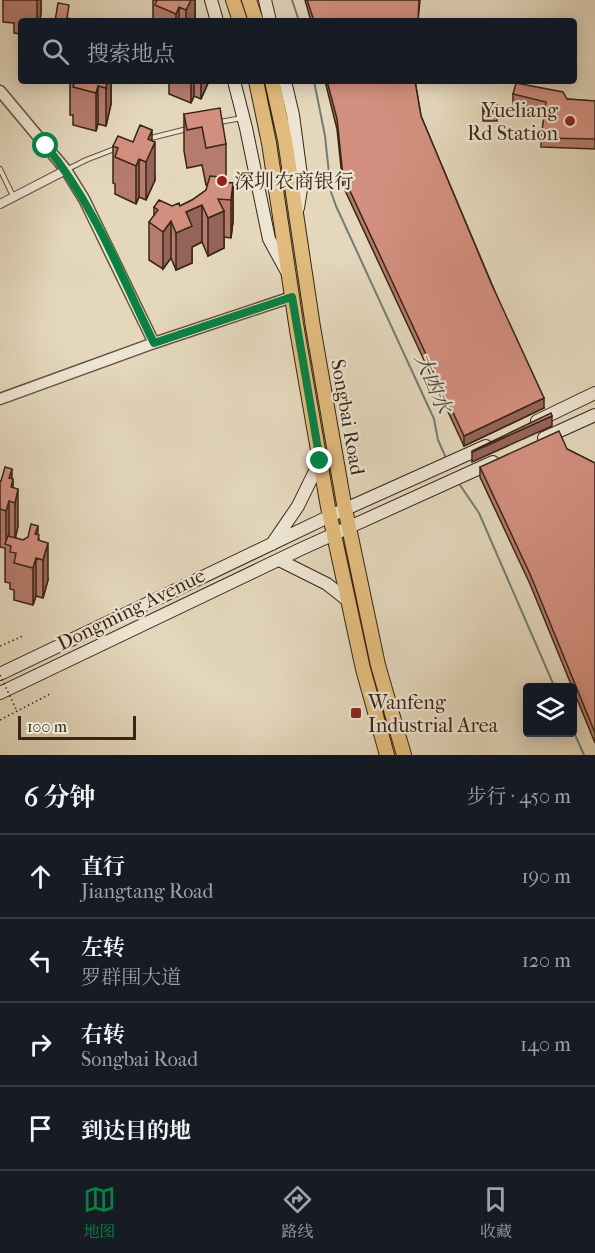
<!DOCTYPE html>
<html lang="zh">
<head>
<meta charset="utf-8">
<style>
  :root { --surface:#171b24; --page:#242831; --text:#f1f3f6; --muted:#9ea1a6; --line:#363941; --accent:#0b8043 }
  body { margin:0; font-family:"IM FELL French Canon","Noto Serif SC",serif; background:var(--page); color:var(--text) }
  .controls { position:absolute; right:18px; bottom:18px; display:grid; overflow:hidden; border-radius:6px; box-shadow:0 3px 15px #0003 }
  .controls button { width:54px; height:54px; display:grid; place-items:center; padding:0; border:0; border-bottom:2px solid var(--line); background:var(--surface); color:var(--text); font:30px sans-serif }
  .scale { position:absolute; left:18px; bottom:15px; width:118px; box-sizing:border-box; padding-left:6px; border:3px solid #382516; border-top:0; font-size:16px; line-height:21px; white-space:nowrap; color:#382516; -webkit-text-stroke:4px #ede5d3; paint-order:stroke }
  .stop { position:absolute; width:18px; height:18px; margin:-14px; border:4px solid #0b8043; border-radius:50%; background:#fff }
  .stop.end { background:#0b8043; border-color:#fff; box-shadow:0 2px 6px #0008 }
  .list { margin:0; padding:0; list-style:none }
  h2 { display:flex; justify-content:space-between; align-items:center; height:78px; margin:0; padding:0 24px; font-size:26px }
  h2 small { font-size:20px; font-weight:400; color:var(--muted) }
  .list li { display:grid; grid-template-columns:39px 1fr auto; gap:18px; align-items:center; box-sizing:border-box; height:84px; padding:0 24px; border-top:2px solid var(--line) }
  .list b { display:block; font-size:22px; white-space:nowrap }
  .list p { margin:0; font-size:20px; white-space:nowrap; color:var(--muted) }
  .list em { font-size:20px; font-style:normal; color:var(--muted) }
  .icon { flex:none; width:33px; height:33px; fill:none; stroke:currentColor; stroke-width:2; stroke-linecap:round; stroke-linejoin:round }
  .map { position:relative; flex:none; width:595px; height:755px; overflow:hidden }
  .search { position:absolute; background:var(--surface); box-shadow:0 3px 15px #0003; left:18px; right:18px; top:18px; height:66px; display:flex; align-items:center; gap:15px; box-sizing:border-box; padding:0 21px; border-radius:6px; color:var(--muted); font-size:22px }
  .sheet { height:414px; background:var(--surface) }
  nav { display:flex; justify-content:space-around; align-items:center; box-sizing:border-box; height:84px; border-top:2px solid var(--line); background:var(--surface); font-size:16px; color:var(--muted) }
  nav a { display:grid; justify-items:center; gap:3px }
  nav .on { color:var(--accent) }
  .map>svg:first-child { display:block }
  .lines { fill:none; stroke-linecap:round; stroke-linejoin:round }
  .stream { stroke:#707e74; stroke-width:2 }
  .service-casing { stroke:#635240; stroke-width:6 }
  .minor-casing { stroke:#635240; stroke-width:10 }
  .tertiary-casing { stroke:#635240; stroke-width:13 }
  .secondary-casing { stroke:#382516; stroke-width:14 }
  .primary-casing { stroke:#382516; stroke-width:16 }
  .path { stroke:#382516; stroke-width:1.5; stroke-dasharray:1.5 3; stroke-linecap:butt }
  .service { stroke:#ede5d3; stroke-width:4 }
  .minor { stroke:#ede5d3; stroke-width:8 }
  .tertiary { stroke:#ede5d3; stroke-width:10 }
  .secondary { stroke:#ede5d3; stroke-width:12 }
  .primary { stroke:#e2bc7e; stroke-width:14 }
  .path-bridge { stroke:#382516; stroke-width:1.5; stroke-dasharray:1.5 3; stroke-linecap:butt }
  .wall { fill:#b57b6d; stroke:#382516; stroke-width:1.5 }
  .shaded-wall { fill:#946459; stroke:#382516; stroke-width:1.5 }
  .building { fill:#d38f7f; stroke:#382516; stroke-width:1.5 }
  .route { stroke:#0b8043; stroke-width:8 }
  .poi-dot { fill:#8f2418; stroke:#ede5d3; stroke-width:2 }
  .labels { text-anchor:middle; stroke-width:4.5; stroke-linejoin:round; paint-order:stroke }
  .poi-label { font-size:20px; fill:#382516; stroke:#ede5d3; text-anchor:start }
  .street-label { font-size:20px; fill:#382516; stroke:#ede5d3 }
  .water-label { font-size:21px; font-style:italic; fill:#4f4a3d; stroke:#ede5d3 }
</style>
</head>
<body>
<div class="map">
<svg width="595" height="755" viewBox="0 0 595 755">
  <rect width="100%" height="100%" fill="#e4d7bc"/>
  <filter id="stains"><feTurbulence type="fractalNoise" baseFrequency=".00333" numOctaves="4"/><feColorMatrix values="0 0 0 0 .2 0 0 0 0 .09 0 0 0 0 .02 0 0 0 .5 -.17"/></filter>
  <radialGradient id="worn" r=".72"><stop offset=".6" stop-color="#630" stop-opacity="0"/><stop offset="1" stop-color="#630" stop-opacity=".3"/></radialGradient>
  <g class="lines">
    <!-- stream -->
    <path class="stream" d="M292 0 299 21
      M314 81 325 136 331 192 336 206 434 419 438 440 446 458
      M458 482 479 513 555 688
      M572 728 584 755"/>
    <!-- service casing -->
    <g class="service-casing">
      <path id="service" d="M220 122 242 118
        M147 139 187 129
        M0 169 13 196
        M66 170 86 160 117 148"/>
    </g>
    <!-- minor casing -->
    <g class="minor-casing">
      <path id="minor" d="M0 204 66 170"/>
    </g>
    <!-- tertiary casing -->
    <g class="tertiary-casing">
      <path id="tertiary" d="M0 91 66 170 84 199 154 343
        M0 399 154 343 292 297"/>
    </g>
    <!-- secondary casing -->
    <g class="secondary-casing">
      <path id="secondary" d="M211 0 217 21
        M265 0 270 21
        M234 81 246 128 269 239 287 272
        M285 81 293 115 302 183 298 208
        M537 421 595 393
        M544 438 595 415
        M272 544 298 506 320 461
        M279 560 327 584 346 599
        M0 674 330 516 486 446
        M0 693 301 549 493 462"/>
    </g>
    <!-- primary casing -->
    <g class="primary-casing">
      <path id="primary" d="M233 0 240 21
        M249 0 256 21
        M256 81 269 143 297 330 328 507 363 669 387 755
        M272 81 285 140 313 327 344 504 378 665 404 755"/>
    </g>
    <!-- path -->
    <path class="path" d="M0 646 23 636
      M0 720 50 694"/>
    <!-- service -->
    <use href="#service" class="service"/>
    <!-- minor -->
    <use href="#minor" class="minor"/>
    <!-- tertiary -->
    <use href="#tertiary" class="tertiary"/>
    <!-- secondary -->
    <use href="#secondary" class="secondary"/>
    <!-- primary -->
    <use href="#primary" class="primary"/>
    <!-- path-bridge -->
    <path class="path-bridge" d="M0 675 17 711"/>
  </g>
  <!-- wall -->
  <path class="wall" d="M3 0H41V12L40 21H21V34L14 33V23L3 22Z
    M153 0H195V21H153Z
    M305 0H420L418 21H311Z
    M65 81H111V104L106 126 98 124 96 131 73 125V115H70V82Z
    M168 81H209L201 99 194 96 191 103 169 94V84L168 83Z
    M325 81H415L421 116 544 408 464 446 343 186 337 129Z
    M513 94 567 99 595 101V149L541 147V138L545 112 513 104Z
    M483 101 497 102V121H483Z
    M184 114 226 144V182H224L233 183V221L231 238 224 237V248L208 256 202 242 192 247V263L176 270 171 258 163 269 149 260V222L154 216V207L180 206 192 200 206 190 208 185H206L202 165 187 168 184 151Z
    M152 141 155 180 146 200 139 197 136 204 115 194V184L113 183V146L133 142Z
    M567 449 595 463V743L530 584 480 477V467Z
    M12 478 18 526 15 538 23 540 38 535 48 580 43 598 36 596 33 605 14 600V590L10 589V583L5 582V548L0 547V481Z"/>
  <!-- shaded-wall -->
  <path class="shaded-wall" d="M37 0H41V12L40 21H37Z
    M188 0H195V21H186V10Z
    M179 7V21H176V14Z
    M107 81H111V104L106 126V88Z
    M191 81H194V96L191 103Z
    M201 81H209L201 99Z
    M98 86V124L96 131V93Z
    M152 130V149L155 142V180L146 200V162L148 139Z
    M139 159V197L136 204V166Z
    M233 183V221L231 238V200Z
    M202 205V242L192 247V263L176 270V233L186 212Z
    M224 211V248L208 256V218Z
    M171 221V258L163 269V232Z
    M544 398V408L464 446V436Z
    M552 416V426L472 462V452Z
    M12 469V484L13 479V502L9 478Z
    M18 489V526L15 540V503Z
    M9 501V539L6 545V511Z
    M38 526V559L36 558V596L33 605V568L35 534Z
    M48 543V580L43 598V560Z"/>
  <!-- building -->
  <path class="building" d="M157 0H191L186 10 179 7 176 14 155 5Z
    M307 0H419L418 21H314Z
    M58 3 69 5 67 18 77 20V21H55Z
    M75 81H107L106 88 98 86 96 93 73 87Z
    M327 81H415L421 116 491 283 544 398 464 436 343 176 337 119Z
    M516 83 563 92 567 99 595 101V139L541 138 546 102 513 94Z
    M483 101 497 102V111H483Z
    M220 108 226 144 206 148 202 127 187 130 184 114Z
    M140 125 152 130 148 139 155 142 146 162 139 159 136 166 115 157 118 148 113 146 118 136 133 142Z
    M210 176 219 177 218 182 233 183 231 200 218 199 224 211 208 218 202 205 186 212 192 226 176 233 171 221 163 232 149 222 158 210 154 207 159 200 172 206 179 203 180 206 192 200 206 190Z
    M551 413 552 416 472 452V451Z
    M559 431 567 449 595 463V733L530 574 480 467Z
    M5 467 12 469 9 478 13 479 11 487 18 489 15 503 9 501 6 511 0 509V481H1Z
    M31 524 38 526 35 534 39 535 38 540 48 543 43 560 36 558 33 568 14 563 16 553 10 552 11 546 5 544 8 536 23 540 28 537Z"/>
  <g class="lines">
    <!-- route -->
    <path class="route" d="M46 146C94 204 121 276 154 343L292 297 320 461"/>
  </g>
  <!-- markers -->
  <g class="poi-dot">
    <circle cx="570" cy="121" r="6"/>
    <circle cx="222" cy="181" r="6"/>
    <rect x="350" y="707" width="12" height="12" rx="3"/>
  </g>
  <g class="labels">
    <!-- poi labels -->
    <g class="poi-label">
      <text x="558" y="117" text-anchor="end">Yueliang<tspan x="558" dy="23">Rd Station</tspan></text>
      <text x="234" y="188">深圳农商银行</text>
      <text x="368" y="709">Wanfeng<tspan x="368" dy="23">Industrial Area</tspan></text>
    </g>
    <!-- street labels -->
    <g class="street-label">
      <text transform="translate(348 417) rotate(80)" y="7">Songbai Road</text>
      <text transform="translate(131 609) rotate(-26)" y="7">Dongming Avenue</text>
    </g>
    <!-- water labels -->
    <g class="water-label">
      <text transform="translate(433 383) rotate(67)" y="7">大凼水</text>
    </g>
  </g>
  <rect width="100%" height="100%" filter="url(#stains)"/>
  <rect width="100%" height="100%" fill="url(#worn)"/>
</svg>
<div class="controls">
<button><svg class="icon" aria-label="layers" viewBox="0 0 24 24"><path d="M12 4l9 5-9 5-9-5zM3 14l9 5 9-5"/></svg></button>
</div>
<div class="scale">100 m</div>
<div class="stop" style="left:46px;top:146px"></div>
<div class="stop end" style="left:320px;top:461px"></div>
<div class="search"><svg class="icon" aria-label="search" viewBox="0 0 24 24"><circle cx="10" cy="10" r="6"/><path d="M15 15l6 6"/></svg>搜索地点</div>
</div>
<section class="sheet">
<h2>6 分钟<small>步行 · 450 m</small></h2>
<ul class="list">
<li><svg class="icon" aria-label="ahead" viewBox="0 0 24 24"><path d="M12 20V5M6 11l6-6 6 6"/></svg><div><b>直行</b><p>Jiangtang Road</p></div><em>190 m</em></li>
<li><svg class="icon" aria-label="left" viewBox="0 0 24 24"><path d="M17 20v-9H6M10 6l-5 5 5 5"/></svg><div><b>左转</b><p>罗群围大道</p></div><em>120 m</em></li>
<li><svg class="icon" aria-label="right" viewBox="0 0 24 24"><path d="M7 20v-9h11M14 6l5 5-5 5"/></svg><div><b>右转</b><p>Songbai Road</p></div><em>140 m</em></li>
<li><svg class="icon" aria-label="arrive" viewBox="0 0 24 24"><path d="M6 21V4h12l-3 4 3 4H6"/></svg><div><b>到达目的地</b></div></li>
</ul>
</section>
<nav>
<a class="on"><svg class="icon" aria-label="map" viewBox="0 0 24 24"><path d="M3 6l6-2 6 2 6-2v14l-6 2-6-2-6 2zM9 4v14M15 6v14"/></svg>地图</a>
<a><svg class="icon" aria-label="directions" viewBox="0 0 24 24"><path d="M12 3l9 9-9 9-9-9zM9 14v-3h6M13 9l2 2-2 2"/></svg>路线</a>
<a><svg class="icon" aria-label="saved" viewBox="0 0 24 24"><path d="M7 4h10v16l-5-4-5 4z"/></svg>收藏</a>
</nav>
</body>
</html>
